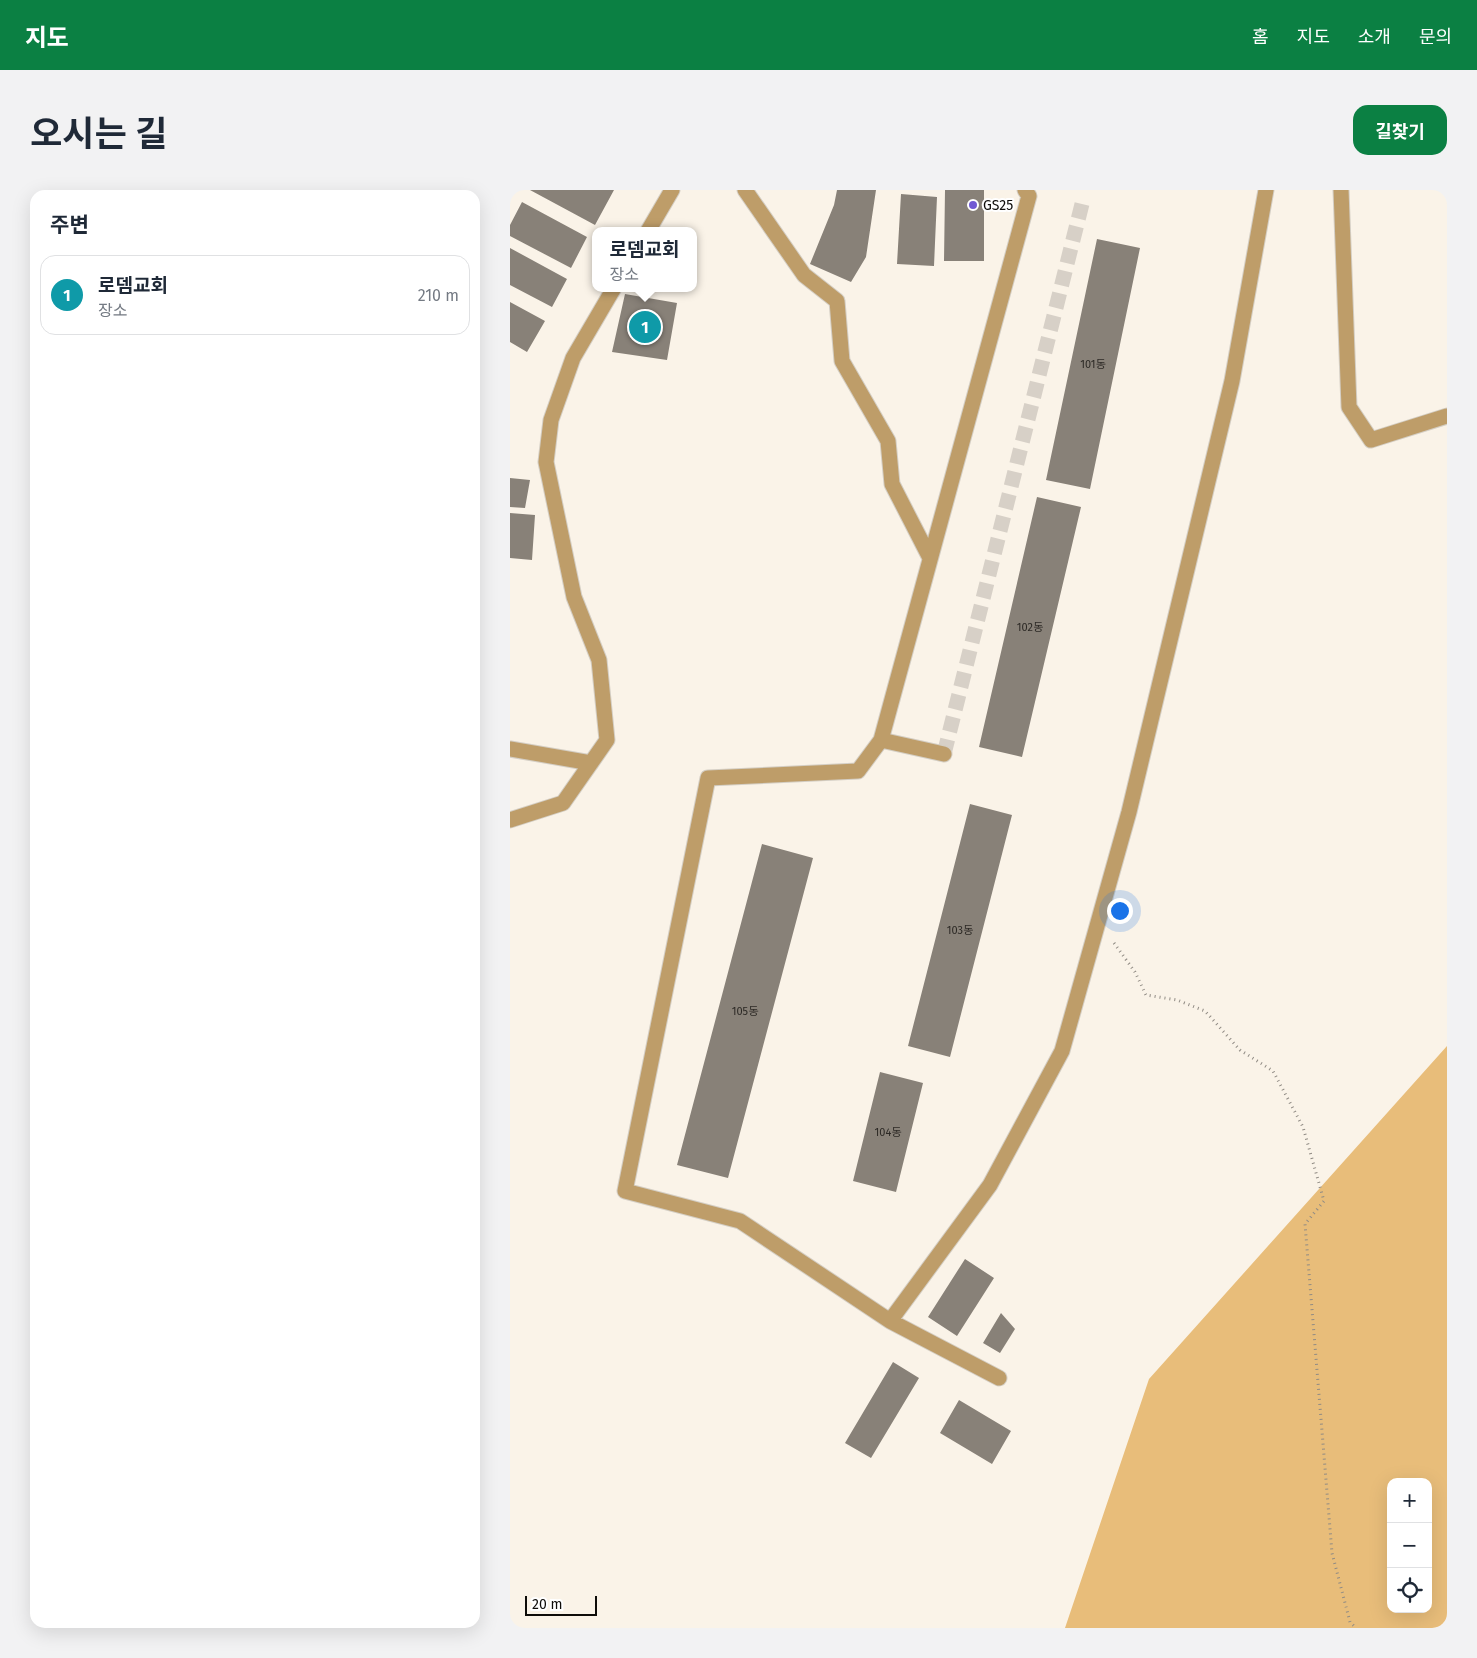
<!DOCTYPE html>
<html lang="ko">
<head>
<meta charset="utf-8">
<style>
  :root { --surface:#fff; --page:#f2f2f3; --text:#1f2937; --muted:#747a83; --line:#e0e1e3; --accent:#0b8043 }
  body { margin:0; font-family:"Fira Sans","Noto Sans KR",sans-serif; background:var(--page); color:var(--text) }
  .controls { position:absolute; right:15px; bottom:15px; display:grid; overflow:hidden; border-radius:10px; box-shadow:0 5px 20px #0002 }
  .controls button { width:45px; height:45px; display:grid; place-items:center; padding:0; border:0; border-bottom:1px solid var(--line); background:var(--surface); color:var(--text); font:25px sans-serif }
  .scale { position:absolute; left:15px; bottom:12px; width:72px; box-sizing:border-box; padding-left:5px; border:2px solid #0e0c09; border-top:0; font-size:14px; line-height:18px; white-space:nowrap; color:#0e0c09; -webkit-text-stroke:4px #fff; paint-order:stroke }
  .you { position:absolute; left:609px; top:720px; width:18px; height:18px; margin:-12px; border:4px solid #fff; border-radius:50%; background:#1a73e8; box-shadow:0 0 0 8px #1a73e833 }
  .badge { display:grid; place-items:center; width:32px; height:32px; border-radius:50%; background:var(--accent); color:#fff; font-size:16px; font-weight:700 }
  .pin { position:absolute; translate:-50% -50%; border:2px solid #fff; box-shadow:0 1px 5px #0006 }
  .popup { position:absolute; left:82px; top:37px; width:105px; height:65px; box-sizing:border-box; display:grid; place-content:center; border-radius:10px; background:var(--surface); filter:drop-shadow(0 1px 4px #0005); font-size:16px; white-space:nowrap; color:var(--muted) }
  .popup b { font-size:19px; color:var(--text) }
  .popup::after { content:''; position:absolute; left:50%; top:100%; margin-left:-10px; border:10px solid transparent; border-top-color:var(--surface) }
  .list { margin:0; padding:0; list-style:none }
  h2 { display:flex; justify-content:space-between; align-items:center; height:65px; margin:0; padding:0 20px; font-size:21px }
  h2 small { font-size:16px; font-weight:400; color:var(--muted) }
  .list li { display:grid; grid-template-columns:32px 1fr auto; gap:15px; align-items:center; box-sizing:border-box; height:80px; margin:0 10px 10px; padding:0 10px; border:1px solid var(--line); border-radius:15px }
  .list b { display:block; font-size:19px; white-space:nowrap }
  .list p { margin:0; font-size:16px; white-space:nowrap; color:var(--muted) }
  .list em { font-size:16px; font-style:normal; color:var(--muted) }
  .icon { flex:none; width:28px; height:28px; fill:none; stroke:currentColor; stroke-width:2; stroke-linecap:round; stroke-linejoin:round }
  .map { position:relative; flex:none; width:937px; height:1438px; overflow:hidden; border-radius:15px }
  header { display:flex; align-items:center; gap:30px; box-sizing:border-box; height:70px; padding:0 25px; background:var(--accent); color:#fff }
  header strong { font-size:24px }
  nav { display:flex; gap:28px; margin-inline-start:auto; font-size:18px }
  .intro { display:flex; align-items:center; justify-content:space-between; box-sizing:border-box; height:120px; padding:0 30px }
  h1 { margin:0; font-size:35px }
  .button { padding:12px 22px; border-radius:15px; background:var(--accent); color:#fff; font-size:18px; font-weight:700 }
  main { display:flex; gap:30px; padding:0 30px }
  aside { flex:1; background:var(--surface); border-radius:15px; box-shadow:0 5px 20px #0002 }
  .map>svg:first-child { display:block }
  .green { fill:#e8bd7a; fill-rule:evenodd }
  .building { fill:#888178 }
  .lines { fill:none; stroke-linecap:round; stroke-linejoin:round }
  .street-tunnel { stroke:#d7d0c7; stroke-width:15; stroke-dasharray:15 8; stroke-linecap:butt }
  .street-casing { stroke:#d4cec4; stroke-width:17 }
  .path { stroke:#908b84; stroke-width:3; stroke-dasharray:1 4; stroke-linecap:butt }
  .street { stroke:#be9d69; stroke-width:15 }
  .poi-dot { fill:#7159d3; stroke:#fff; stroke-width:2 }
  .labels { text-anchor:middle; stroke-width:4; stroke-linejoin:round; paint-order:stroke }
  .number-label { font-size:11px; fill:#2c2925 }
  .poi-label { font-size:14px; fill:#0e0c09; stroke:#fff; text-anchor:start }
</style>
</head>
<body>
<header>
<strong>지도</strong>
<nav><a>홈</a><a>지도</a><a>소개</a><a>문의</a></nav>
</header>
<div class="intro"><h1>오시는 길</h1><a class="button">길찾기</a></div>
<main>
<aside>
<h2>주변<small></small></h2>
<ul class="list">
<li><span class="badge" style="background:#0f9aa8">1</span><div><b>로뎀교회</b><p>장소</p></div><em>210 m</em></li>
</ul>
</aside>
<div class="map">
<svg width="937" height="1438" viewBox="0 0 937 1438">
  <rect width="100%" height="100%" fill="#faf3e8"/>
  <!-- green -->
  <path class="green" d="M937 856V1438H555L639 1189ZM881 1292H918V1419H881Z"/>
  <!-- building -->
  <path class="building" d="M20 0H104L85 35Z
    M327 0H366L356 67 341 92 300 74 324 15Z
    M435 0H474V71H434Z
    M391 4 427 7 424 76 387 74Z
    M12 12 77 47 61 78 0 46V35Z
    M587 49 630 58 580 299 536 290Z
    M0 58 57 89 42 117 0 95Z
    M115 104 167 113 157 170 102 162Z
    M0 112 35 131 17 162 0 152Z
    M0 288 20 290 15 318 0 317Z
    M527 307 571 317 512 567 469 557Z
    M0 323 25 325 22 370 0 368Z
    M460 614 502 625 440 867 398 856Z
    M252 654 303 668 218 988 167 975Z
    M370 882 413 893 386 1002 343 991Z
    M455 1069 484 1088 447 1146 418 1127Z
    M491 1123 505 1139 490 1163 473 1153Z
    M383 1172 409 1188 361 1268 335 1253Z
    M449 1210 501 1241 482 1274 430 1243Z"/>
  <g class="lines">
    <!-- street-tunnel -->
    <path class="street-tunnel" d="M434 564 572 14"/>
    <!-- street casing -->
    <g class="street-casing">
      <path id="street" d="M235 0 294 85 327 111 332 171 378 251 382 294 420 368
        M831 0 839 217 861 250 937 226
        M138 41 162 0
        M371 550 348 581 198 588 115 1001 230 1031 380 1131 480 995 552 861 619 622 722 191 756 0
        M0 559 81 573
        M434 564 371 550 519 6 515 0
        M0 630 53 613 97 550 89 470 64 407 36 272 41 230 63 168 104 98
        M380 1131 489 1188"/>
    </g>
    <!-- path -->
    <path class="path" d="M604 753 625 782 636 805 667 810 695 821 730 860 763 881 793 937 814 1011 795 1034 822 1363 840 1432 846 1438"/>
    <!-- street -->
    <use href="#street" class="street"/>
  </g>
  <!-- markers -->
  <circle class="poi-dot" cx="463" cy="15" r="5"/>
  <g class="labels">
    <!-- number labels -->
    <g class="number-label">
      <text x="583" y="178">101동</text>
      <text x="520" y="441">102동</text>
      <text x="450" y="744">103동</text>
      <text x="235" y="825">105동</text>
      <text x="378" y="946">104동</text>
    </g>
    <!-- poi labels -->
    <g class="poi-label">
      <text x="473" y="20">GS25</text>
    </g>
  </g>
</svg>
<div class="controls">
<button>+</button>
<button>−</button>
<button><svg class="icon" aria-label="locate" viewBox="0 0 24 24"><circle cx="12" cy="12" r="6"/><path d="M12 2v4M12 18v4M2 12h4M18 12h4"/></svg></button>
</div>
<div class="scale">20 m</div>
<div class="you"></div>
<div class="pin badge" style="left:135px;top:137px;background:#0f9aa8">1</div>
<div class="popup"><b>로뎀교회</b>장소</div>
</div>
</main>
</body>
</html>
